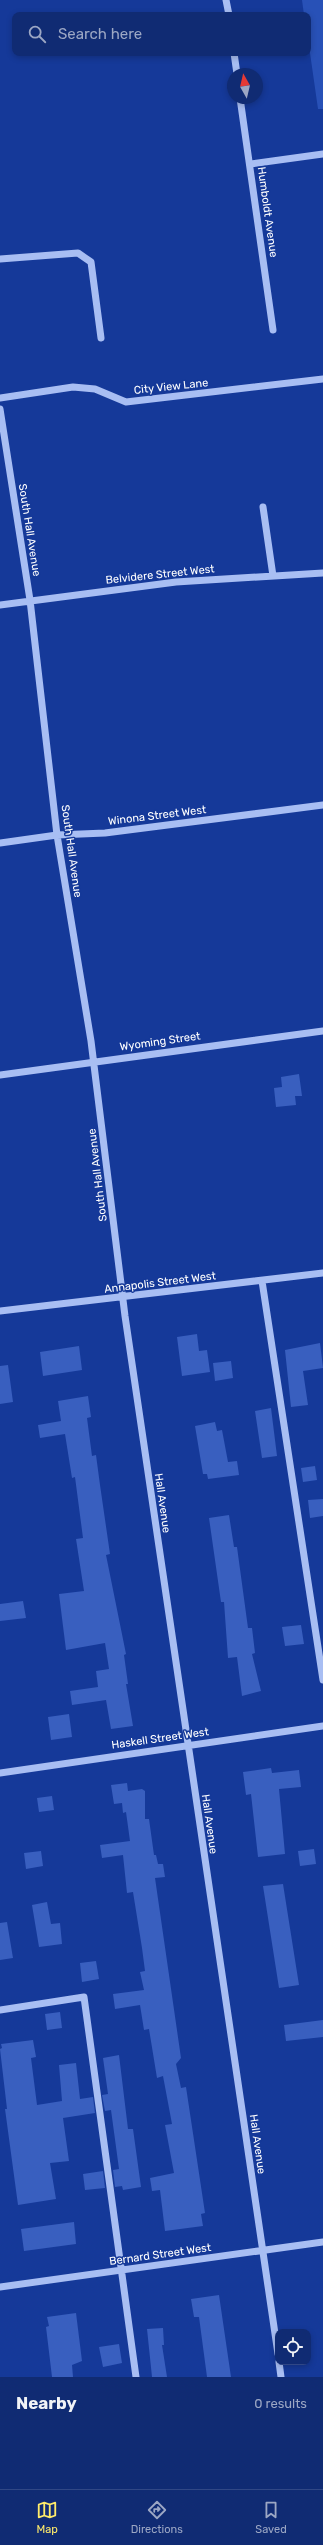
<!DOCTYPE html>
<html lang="en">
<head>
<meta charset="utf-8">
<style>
  :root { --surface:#102b73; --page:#193378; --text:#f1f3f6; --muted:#9ca7c4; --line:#304785; --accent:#ffec6a }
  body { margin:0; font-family:Rubik,sans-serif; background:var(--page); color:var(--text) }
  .controls { position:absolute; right:12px; bottom:12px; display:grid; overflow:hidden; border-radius:8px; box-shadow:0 2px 6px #0003 }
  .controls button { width:36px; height:36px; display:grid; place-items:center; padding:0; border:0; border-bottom:1px solid var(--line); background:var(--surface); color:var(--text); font:20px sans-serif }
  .compass { position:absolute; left:227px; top:68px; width:36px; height:36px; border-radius:50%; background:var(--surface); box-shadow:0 2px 6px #0003; rotate:352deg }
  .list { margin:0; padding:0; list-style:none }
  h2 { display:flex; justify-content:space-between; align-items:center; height:52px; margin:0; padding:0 16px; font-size:17px }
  h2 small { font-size:13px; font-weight:400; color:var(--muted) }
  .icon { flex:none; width:22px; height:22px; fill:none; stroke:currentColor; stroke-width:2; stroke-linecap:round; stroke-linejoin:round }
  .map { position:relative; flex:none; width:323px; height:2377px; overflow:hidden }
  .search { position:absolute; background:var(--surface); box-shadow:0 2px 6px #0003; left:12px; right:12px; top:12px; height:44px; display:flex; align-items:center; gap:10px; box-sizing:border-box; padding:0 14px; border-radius:8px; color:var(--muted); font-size:15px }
  .sheet { height:112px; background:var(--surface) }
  nav { display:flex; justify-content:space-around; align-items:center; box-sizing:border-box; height:56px; border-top:1px solid var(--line); background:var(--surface); font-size:11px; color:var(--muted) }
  nav a { display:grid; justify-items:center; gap:2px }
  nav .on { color:var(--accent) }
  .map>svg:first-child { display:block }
  .green { fill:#2851b7 }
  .building { fill:#395fbf }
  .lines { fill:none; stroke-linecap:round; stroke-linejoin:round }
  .minor { stroke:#a8bef3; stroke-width:7 }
  .labels { text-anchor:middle; stroke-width:3; stroke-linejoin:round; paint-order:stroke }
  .street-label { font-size:11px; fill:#fff; stroke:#153999 }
</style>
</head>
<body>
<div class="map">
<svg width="323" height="2377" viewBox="0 0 323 2377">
  <rect width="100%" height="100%" fill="#153999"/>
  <!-- green -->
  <path class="green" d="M302 0H323V109H318L308 39V15H304Z"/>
  <!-- building -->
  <path class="building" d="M299 1074 302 1096H295L296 1105 276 1107 274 1088 282 1087 281 1077Z
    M197 1334 199 1351 207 1350 210 1372 182 1376 177 1337Z
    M320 1343 323 1368 303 1371 308 1405 291 1407 285 1350Z
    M79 1346 82 1370 43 1376 40 1352Z
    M231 1361 233 1378 215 1381 213 1363Z
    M8 1365 13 1402 0 1404V1366Z
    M88 1396 91 1417 87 1418 92 1456 96 1455 100 1485 110 1554 106 1555 126 1654 124 1655 128 1684H126L133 1726 111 1729 106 1700 72 1705 70 1691 98 1687 96 1671 109 1669 105 1643 66 1650 59 1594 84 1591 76 1539 83 1538 75 1477 72 1478 65 1434 40 1438 38 1425 61 1421 58 1401Z
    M271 1408 277 1456 262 1458 255 1411Z
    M215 1422 217 1431 222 1430 228 1462 237 1461 239 1475 208 1479 207 1474H203L195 1426Z
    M315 1466 317 1480 303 1482 301 1468Z
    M323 1499V1516L310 1518 308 1500Z
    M229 1515 234 1547H237L248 1628H252L255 1653 252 1654 261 1691 242 1696 237 1657 228 1658 224 1602H221L209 1518Z
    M23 1601 26 1618 0 1621V1604Z
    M301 1625 304 1644 285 1646 282 1627Z
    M69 1714 72 1737 51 1740 48 1717Z
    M271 1768 272 1773 299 1770 301 1787 279 1789 285 1854 258 1857 251 1794 246 1795 243 1772Z
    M127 1783 128 1791 142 1789 145 1791V1819H149L154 1855H156L158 1864H163L165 1877 155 1878 181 2058 176 2064 181 2088 186 2087 205 2213 201 2214 203 2226 165 2231 160 2190 152 2191 150 2178 174 2173 165 2125 172 2124 163 2076 157 2078 149 2029 144 2030 140 2005 115 2009 113 1994 144 1990 140 1972 145 1971 142 1948 133 1892 127 1893 123 1855 102 1858 100 1845 130 1841 126 1812 123 1813 122 1803 114 1804 111 1785Z
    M52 1796 54 1810 39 1812 37 1798Z
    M314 1849 316 1864 300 1866 298 1851Z
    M41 1851 43 1866 26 1869 24 1853Z
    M283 1884 299 1985 279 1988 263 1886Z
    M47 1902 51 1924 60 1923 62 1944 39 1947 32 1905Z
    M7 1922 13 1958 0 1960V1923Z
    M96 1961 99 1979 82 1982 80 1963Z
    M60 2012 62 2028 47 2030 45 2014Z
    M323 2020V2037L286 2041 284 2025Z
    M33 2040 36 2057 31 2058 37 2105 62 2101 59 2065 76 2063 80 2099 93 2097 95 2113 63 2118 69 2161 50 2163 56 2199 18 2205 5 2109H7L0 2049 2 2048 1 2044Z
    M119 2055 128 2129H133L141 2187 123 2190 122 2186 115 2187 113 2170 119 2169 111 2110 105 2111 102 2095 108 2094 103 2058Z
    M103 2171 105 2188 85 2190 83 2174Z
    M74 2222 76 2244 24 2251 21 2229Z
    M219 2295 231 2377H207L199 2317H194L191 2299Z
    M76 2313 82 2361 72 2365 73 2377H52L46 2327 49 2326 47 2317Z
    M163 2328 164 2345H162L167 2377H152L147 2329Z
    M119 2344 122 2363 103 2367 99 2347Z"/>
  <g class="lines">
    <!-- minor -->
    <path class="minor" d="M226 0 229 15
      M234 53 237 74
      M240 98 273 330
      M251 164 323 154
      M0 259 78 253 91 262 101 338
      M0 398 73 387 95 389 126 402 323 379
      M0 409 30 600 57 835 91 1041 125 1316 278 2354
      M263 507 273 576
      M0 605 176 582 323 573
      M0 843 57 835 105 833 323 805
      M0 1075 323 1031
      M262 1281 323 1680
      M0 1311 323 1273
      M0 1773 323 1726
      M0 2010 84 1997 136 2377
      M0 2287 323 2242
      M279 2362 281 2377"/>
  </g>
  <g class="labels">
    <!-- street labels -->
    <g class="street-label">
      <text transform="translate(268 212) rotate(82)" y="4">Humboldt Avenue</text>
      <text transform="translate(171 386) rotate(-6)" y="4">City View Lane</text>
      <text transform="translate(30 530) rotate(81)" y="4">South Hall Avenue</text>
      <text transform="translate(160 574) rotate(-6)" y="4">Belvidere Street West</text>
      <text transform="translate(157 815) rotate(-7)" y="4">Winona Street West</text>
      <text transform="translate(72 851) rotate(82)" y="4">South Hall Avenue</text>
      <text transform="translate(160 1041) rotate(-8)" y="4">Wyoming Street</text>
      <text transform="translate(97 1175) rotate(-97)" y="4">South Hall Avenue</text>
      <text transform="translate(160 1282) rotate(-7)" y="4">Annapolis Street West</text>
      <text transform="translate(163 1503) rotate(82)" y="4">Hall Avenue</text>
      <text transform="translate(160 1738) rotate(-8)" y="4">Haskell Street West</text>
      <text transform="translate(210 1824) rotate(82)" y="4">Hall Avenue</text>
      <text transform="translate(258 2144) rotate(82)" y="4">Hall Avenue</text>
      <text transform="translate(160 2254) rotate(-8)" y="4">Bernard Street West</text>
    </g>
  </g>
</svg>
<div class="controls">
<button><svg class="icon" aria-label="locate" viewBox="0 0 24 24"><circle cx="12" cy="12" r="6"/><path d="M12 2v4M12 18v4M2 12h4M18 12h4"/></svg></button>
</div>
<svg class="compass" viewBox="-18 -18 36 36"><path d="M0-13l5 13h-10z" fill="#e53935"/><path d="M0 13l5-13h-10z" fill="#9ca7c4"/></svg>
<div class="search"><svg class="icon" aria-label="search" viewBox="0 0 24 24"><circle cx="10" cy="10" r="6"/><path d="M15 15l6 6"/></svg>Search here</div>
</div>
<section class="sheet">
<h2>Nearby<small>0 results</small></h2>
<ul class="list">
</ul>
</section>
<nav>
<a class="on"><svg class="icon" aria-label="map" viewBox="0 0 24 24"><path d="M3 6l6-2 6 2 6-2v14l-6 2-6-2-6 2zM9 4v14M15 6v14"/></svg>Map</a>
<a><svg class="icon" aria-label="directions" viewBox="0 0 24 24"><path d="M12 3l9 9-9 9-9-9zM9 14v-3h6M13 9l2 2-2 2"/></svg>Directions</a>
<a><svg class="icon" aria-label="saved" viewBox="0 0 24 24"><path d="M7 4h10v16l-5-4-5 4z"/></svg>Saved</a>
</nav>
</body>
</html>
